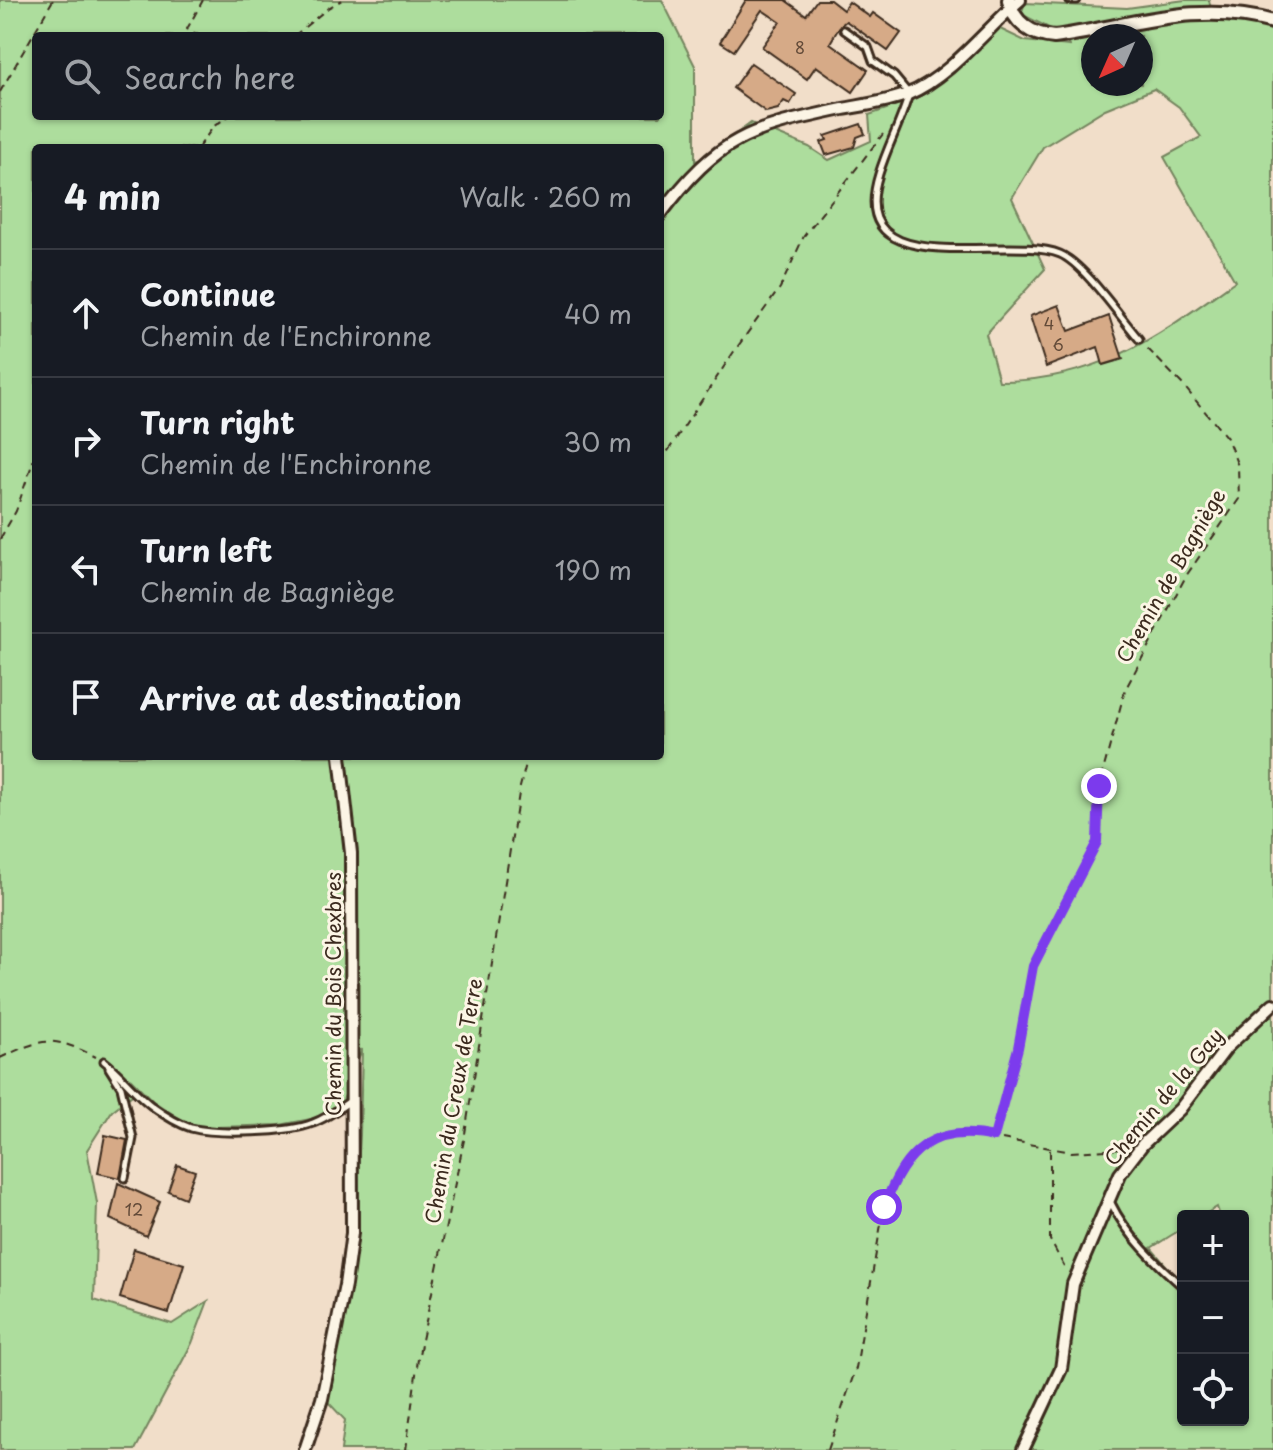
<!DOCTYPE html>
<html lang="en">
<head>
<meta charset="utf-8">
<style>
  :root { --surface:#171b24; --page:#20242c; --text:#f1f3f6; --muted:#9ea1a6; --line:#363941 }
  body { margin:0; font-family:"Playpen Sans",sans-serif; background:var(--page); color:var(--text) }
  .controls { position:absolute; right:24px; bottom:24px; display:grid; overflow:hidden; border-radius:8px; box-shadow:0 2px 6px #0004 }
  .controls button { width:72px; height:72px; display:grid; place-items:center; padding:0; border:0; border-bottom:2px solid var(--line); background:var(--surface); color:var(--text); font:40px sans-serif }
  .compass { position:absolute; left:1081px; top:24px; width:72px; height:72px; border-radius:50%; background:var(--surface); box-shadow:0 2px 6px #0004; rotate:225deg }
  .stop { position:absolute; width:24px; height:24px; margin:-18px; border:6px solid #7c3aed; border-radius:50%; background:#fff }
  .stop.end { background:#7c3aed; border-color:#fff; box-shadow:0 2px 8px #0008 }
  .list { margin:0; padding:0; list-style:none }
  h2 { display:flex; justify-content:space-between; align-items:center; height:104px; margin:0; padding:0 32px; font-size:34px }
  h2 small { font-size:26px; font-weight:400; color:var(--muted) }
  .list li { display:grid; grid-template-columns:52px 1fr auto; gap:24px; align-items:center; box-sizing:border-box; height:128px; padding:0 32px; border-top:2px solid var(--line) }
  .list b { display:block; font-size:30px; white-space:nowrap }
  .list p { margin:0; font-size:26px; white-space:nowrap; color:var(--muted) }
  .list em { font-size:26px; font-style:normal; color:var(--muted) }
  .icon { flex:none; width:44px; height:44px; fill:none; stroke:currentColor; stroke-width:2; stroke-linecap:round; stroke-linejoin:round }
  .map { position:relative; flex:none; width:1273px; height:1450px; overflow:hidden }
  .search { position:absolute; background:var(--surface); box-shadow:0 2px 6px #0004; left:32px; top:32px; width:632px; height:88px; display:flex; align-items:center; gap:20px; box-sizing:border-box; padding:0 28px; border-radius:8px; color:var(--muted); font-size:30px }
  .panel { position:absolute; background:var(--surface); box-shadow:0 2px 6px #0004; left:32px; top:144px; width:632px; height:616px; border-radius:8px }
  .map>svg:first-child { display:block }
  .green { fill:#addd9d; stroke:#74845e; stroke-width:2; fill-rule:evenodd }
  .building { fill:#d6aa87; stroke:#3b2a1e; stroke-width:2 }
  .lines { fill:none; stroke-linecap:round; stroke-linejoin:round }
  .service-casing { stroke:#3b2a1e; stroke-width:11 }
  .minor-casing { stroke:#3b2a1e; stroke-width:16 }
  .tertiary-casing { stroke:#3b2a1e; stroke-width:18 }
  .path { stroke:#3b2a1e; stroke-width:2; stroke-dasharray:8 6; stroke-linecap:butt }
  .service { stroke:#fcf5e5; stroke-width:5 }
  .minor { stroke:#fcf5e5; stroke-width:10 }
  .tertiary { stroke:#fcf5e5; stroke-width:12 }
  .route { stroke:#7c3aed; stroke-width:10 }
  .labels { text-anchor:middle; stroke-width:6; stroke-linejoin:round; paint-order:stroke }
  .number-label { font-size:16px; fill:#624a38 }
  .street-label { font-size:20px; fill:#3b2a1e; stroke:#fcf5e5 }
</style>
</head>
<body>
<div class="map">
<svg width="1273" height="1450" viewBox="0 0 1273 1450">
  <rect width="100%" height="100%" fill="#f1dec9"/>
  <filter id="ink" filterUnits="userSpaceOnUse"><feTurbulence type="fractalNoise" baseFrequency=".0125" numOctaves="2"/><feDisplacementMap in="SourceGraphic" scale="16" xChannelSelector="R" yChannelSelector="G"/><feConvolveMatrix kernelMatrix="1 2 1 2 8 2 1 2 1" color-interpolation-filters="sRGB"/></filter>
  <g filter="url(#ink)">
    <!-- green -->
    <path class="green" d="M0 0H662L695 66V161L702 159 751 123 809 147 829 160 871 141 869 115C924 99 957 66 998 28L1025 41 1069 46 1063 35 1021 14 1025 3 1127 8 1185 0H1209L1213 18 1236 17 1273 27V1450H341L345 1420 328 1402 353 1256 360 1135 362 1049 343 1100 321 1117 280 1125 216 1127 188 1124 153 1101 130 1078 136 1092 112 1111 87 1150 97 1203 94 1300 172 1324 208 1301 192 1343 135 1450H0ZM36 36H660V116H36ZM1093 36H1141V84H1093ZM1154 89 1179 107 1201 137 1164 157 1235 281C1158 336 1099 381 999 381L986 334 1045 269 1012 198 1043 147 1105 109ZM36 148H660V756H36ZM1217 1207 1220 1216H1243V1420H1183V1285L1151 1248 1183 1228V1216H1202Z"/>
    <!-- building -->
    <path class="building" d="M746 0H785L806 15 817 0H830L843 10 849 2 870 17 873 13 901 33 888 51 846 21 840 26 830 43 868 70 853 92 816 66 807 79 762 47 780 22 762 10 734 51 720 42Z
      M751 63 796 94 790 104 784 101 778 109 766 112 733 88Z
      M861 124 865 134 857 137 854 147 826 155 821 142 827 140 825 136Z
      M1059 305 1069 331 1109 316 1123 359 1103 365 1098 347 1046 367 1030 316Z
      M105 1135 127 1140 120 1178 98 1173Z
      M177 1165 195 1171 185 1198 168 1191Z
      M118 1183 160 1202 146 1236 110 1219Z
      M134 1249 184 1264 169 1313 120 1298Z"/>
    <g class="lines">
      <!-- service casing -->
      <g class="service-casing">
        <path id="service" d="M1069 0H1077
          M844 30 868 47 873 61 894 76 909 94C901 122 887 147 879 174 844 286 1006 232 1060 254 1084 264 1120 317 1139 339
          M104 1061C122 1075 135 1094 153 1107 164 1115 179 1124 191 1128 217 1135 289 1133 313 1123 327 1118 339 1109 350 1101
          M109 1068 121 1087 133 1138 125 1178
          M1111 1203C1127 1236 1156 1263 1183 1287"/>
      </g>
      <!-- minor casing -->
      <g class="minor-casing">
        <path id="minor" d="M660 215C719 136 749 129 843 109 864 105 888 102 908 94 949 78 987 28 1020 0
          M305 1450 322 1399 345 1285 352 1233 351 853 340 756
          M1023 1450 1061 1369 1073 1284 1120 1174 1143 1144 1180 1109 1227 1047 1273 1004"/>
      </g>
      <!-- tertiary casing -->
      <g class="tertiary-casing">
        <path id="tertiary" d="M1009 0C1013 23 1032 35 1054 37 1128 27 1198 0 1273 22"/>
      </g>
      <!-- path -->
      <path class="path" d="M201 36 187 29 203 0
        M294 36 328 8 342 0
        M0 92 53 0
        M198 148 214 126 229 116
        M660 463 733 353 780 288 804 236 883 134
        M0 539 16 511 36 453
        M0 1058C43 1038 52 1035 96 1057
        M994 1137 1018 1048 1033 966 1097 842 1099 786 1125 690 1186 576 1239 499 1238 466 1227 438 1182 384 1146 347
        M1050 1150V1240L1065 1268
        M406 1450 418 1359 464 1140 520 787 528 756
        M828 1450 856 1368 884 1207 909 1159 935 1139 960 1131 1071 1152 1123 1149"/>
      <!-- service -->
      <use href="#service" class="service"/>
      <!-- minor -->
      <use href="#minor" class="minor"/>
      <!-- tertiary -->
      <use href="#tertiary" class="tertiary"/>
    </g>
  </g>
  <g class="lines" filter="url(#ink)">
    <!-- route -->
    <path class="route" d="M884 1207C904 1150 934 1124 994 1137L1018 1048 1033 966 1097 842 1099 786"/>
  </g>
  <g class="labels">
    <!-- number labels -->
    <g class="number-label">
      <text x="800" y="54">8</text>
      <text x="1049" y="330">4</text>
      <text x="1058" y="351">6</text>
      <text x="134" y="1216">12</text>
    </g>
    <!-- street labels -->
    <g class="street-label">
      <text transform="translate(1171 576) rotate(-60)" y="7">Chemin de Bagniège</text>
      <text transform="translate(334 994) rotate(-90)" y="7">Chemin du Bois Chexbres</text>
      <text transform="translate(1164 1097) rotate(-50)" y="7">Chemin de la Gay</text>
      <text transform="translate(454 1101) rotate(-80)" y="7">Chemin du Creux de Terre</text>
    </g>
  </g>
</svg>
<div class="controls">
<button>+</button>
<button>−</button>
<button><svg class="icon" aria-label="locate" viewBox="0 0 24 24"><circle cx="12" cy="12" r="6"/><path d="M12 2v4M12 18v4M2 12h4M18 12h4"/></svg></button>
</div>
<svg class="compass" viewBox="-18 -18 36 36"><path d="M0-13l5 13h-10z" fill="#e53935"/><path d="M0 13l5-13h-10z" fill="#9ea1a6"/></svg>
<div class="stop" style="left:884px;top:1207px"></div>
<div class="stop end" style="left:1099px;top:786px"></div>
<div class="search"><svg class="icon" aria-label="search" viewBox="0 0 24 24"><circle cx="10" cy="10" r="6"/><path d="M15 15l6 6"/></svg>Search here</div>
<section class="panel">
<h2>4 min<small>Walk · 260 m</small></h2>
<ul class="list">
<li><svg class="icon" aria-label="ahead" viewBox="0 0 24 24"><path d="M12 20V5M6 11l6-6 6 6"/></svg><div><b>Continue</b><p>Chemin de l'Enchironne</p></div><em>40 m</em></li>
<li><svg class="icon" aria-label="right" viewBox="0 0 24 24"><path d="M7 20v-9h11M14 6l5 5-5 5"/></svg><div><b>Turn right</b><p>Chemin de l'Enchironne</p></div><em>30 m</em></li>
<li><svg class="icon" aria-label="left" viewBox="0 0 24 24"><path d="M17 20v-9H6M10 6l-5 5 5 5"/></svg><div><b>Turn left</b><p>Chemin de Bagniège</p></div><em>190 m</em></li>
<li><svg class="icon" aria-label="arrive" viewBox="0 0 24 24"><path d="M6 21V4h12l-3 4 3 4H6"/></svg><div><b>Arrive at destination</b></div></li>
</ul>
</section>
</div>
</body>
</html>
